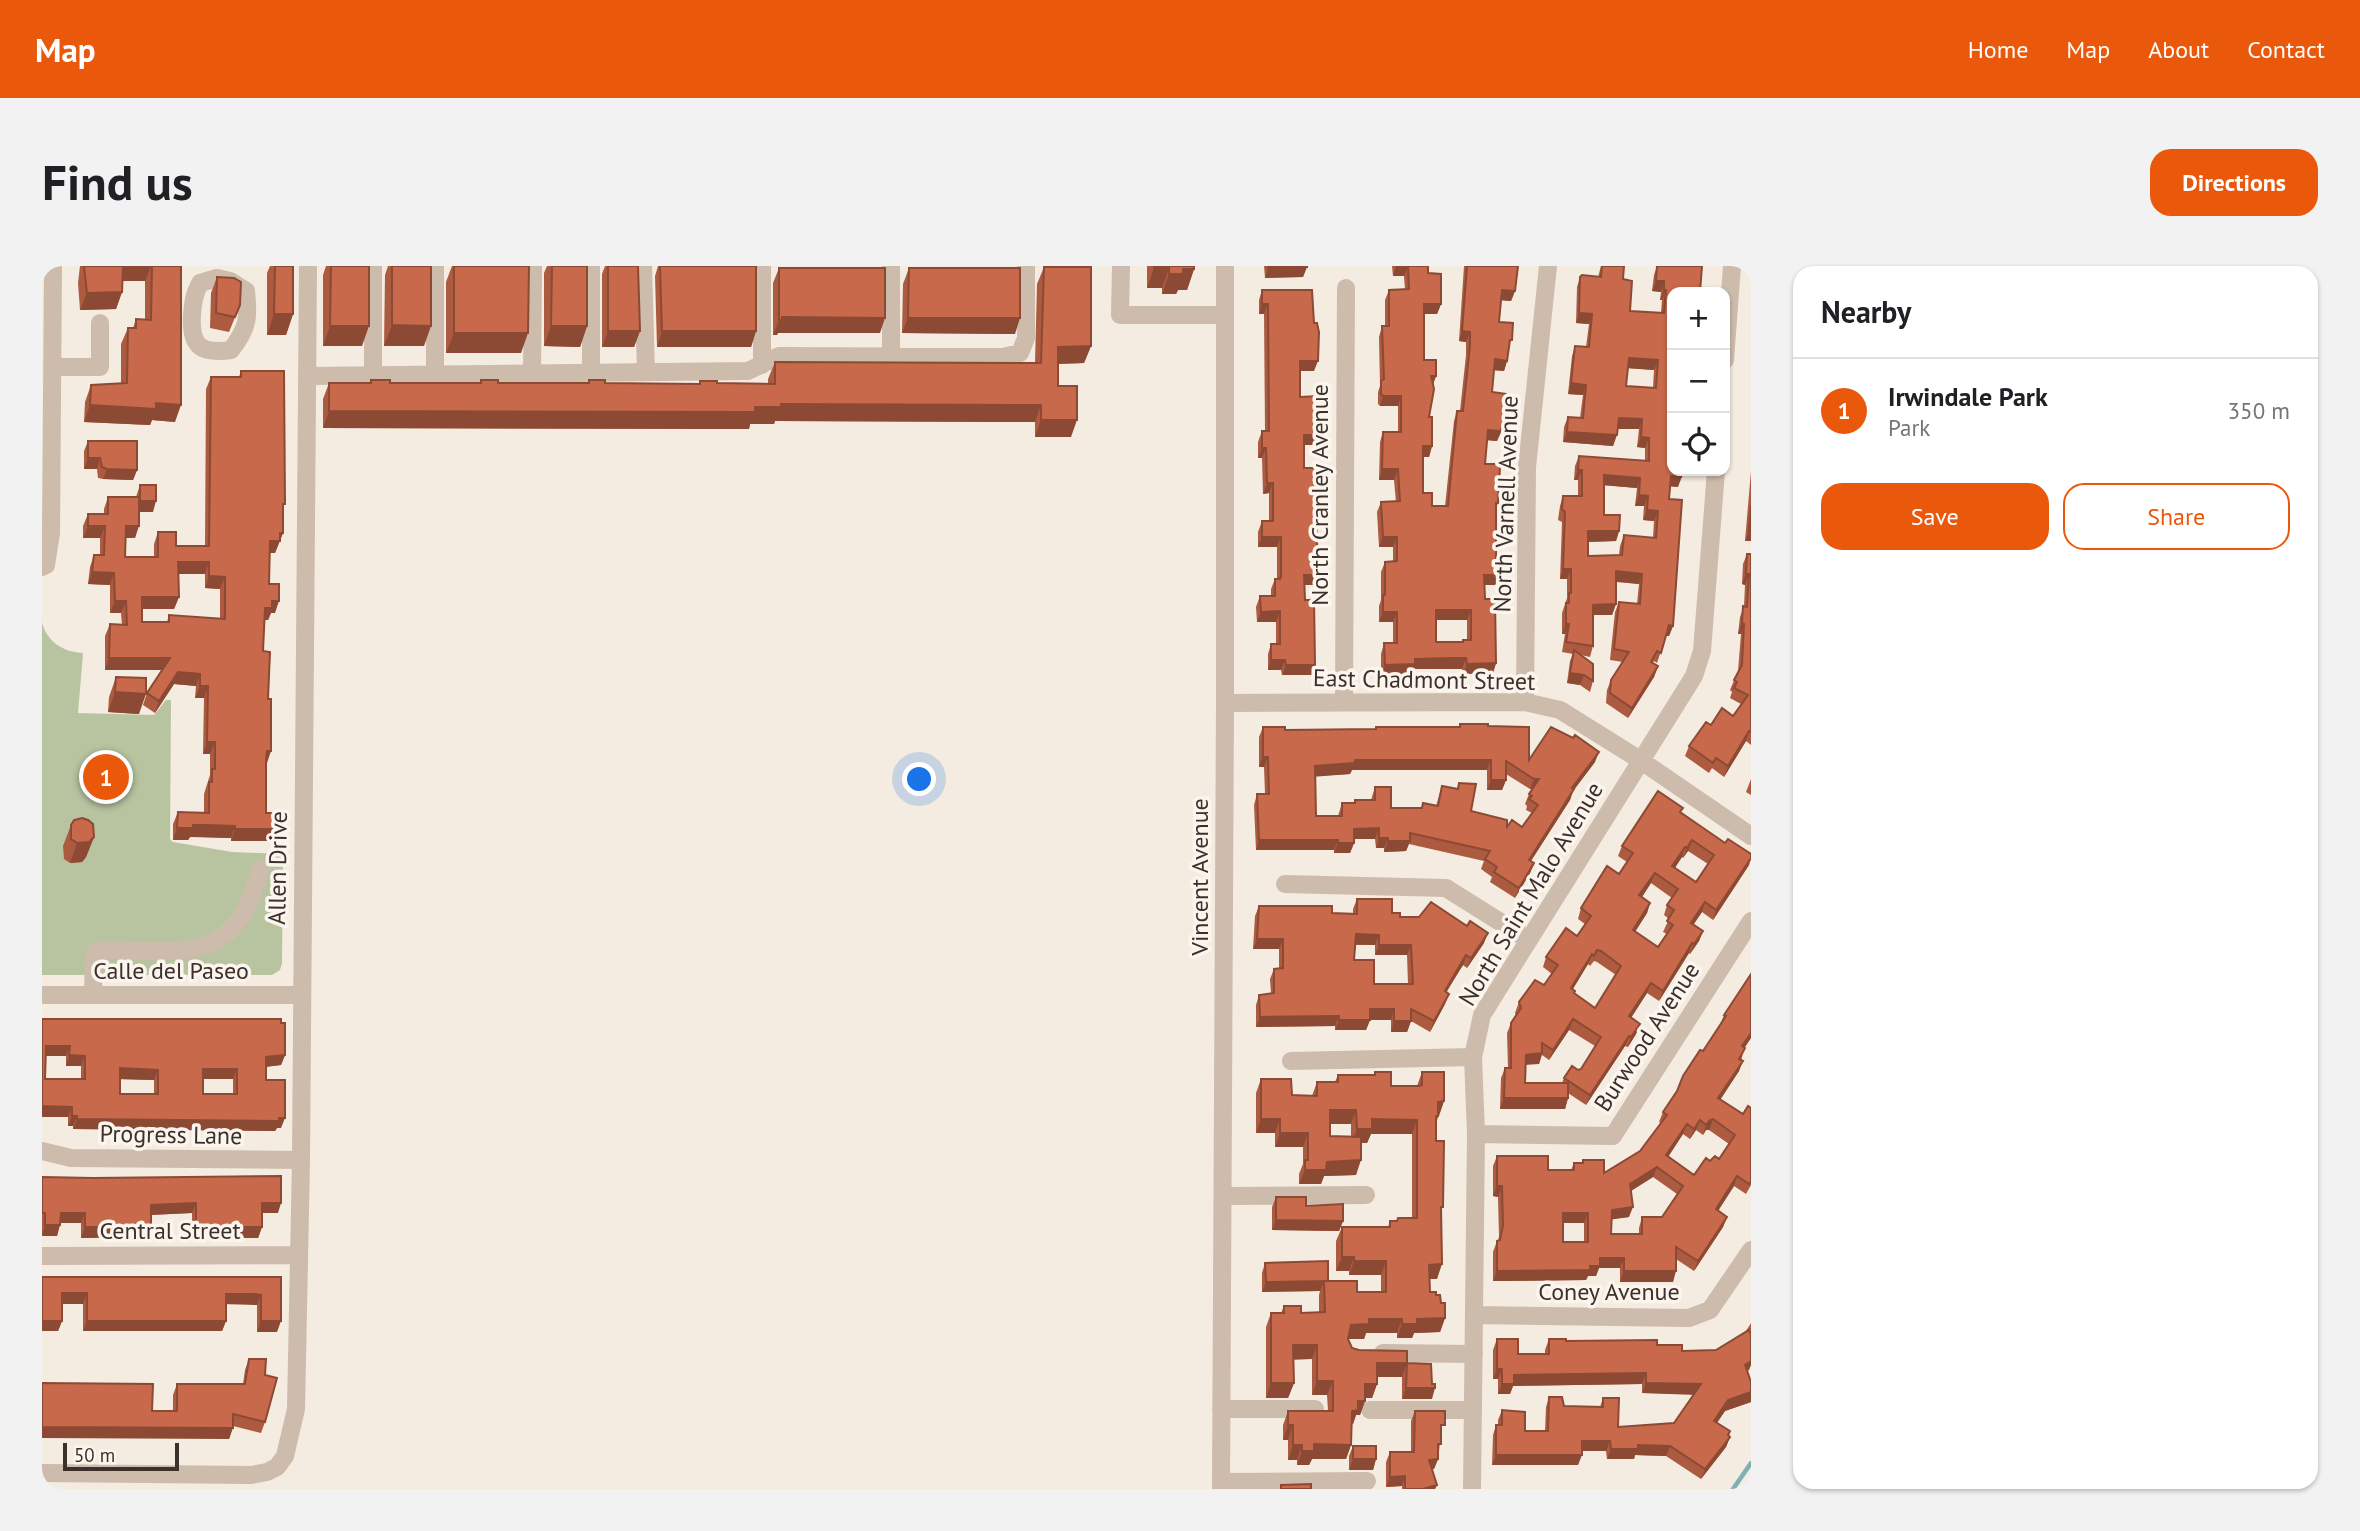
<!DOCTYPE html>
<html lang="en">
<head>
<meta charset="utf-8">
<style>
  :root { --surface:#fff; --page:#f2f2f2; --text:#202124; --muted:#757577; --line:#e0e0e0; --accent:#ea580c }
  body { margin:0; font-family:"PT Sans",sans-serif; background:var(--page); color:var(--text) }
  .controls { position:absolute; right:21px; top:21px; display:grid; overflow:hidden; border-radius:14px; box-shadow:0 2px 5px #0004 }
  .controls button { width:63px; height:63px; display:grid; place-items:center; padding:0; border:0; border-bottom:2px solid var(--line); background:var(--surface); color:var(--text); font:35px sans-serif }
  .scale { position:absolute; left:21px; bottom:18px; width:116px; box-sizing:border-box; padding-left:7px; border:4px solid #3b302b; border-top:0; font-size:19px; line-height:24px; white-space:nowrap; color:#3b302b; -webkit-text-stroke:5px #fbf5ee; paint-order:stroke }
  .you { position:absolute; left:878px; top:514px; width:24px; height:24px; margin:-18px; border:5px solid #fff; border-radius:50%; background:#1a73e8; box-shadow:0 0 0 10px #1a73e833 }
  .badge { display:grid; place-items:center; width:46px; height:46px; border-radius:50%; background:var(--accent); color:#fff; font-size:23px; font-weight:700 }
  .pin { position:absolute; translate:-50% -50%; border:4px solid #fff; box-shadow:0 2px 7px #0006 }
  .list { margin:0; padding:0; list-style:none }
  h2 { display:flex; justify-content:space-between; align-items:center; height:91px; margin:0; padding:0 28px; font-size:30px }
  h2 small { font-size:23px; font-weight:400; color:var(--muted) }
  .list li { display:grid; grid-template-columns:46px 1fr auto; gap:21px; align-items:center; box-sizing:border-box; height:105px; padding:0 28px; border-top:2px solid var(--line) }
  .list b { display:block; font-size:26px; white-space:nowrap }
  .list p { margin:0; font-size:23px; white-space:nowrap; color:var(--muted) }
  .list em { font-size:23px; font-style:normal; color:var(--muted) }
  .actions { display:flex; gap:14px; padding:21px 28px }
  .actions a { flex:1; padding:16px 0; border:2px solid var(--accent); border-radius:21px; text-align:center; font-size:24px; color:var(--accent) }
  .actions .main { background:var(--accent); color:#fff }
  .icon { flex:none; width:38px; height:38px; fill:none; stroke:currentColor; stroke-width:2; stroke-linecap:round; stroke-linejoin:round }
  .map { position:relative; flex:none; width:1709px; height:1223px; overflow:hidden; border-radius:21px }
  header { display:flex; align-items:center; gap:42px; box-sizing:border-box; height:98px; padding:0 35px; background:var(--accent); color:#fff }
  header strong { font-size:33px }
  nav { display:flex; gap:38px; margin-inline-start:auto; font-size:24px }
  .intro { display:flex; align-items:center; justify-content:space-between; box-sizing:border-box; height:168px; padding:0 42px }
  h1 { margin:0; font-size:49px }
  .button { padding:18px 32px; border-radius:21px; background:var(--accent); color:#fff; font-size:24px; font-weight:700 }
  main { display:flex; gap:42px; padding:0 42px }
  aside { flex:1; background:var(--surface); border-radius:21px; box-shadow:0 2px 5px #0004 }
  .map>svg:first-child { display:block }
  .green { fill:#b8c4a0 }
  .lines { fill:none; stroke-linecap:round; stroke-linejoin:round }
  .stream { stroke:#7fb0b2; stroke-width:4.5 }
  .minor { stroke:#cdbbac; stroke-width:18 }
  .wall { fill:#ac5a40; fill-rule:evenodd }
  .shaded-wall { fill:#8c4a34 }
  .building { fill:#c8694b; stroke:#8c4a34; stroke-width:2; fill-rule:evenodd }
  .labels { text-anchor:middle; stroke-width:7; stroke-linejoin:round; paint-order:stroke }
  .street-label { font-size:24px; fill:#3b302b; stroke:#fbf5ee }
</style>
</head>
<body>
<header>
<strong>Map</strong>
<nav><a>Home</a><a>Map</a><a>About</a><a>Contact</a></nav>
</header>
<div class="intro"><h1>Find us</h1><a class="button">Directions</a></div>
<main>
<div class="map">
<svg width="1709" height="1223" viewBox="0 0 1709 1223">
  <rect width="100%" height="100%" fill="#f4ebe1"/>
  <!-- green -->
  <path class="green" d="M0 357C6 377 22 386 41 387L36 447 112 449 124 434H129L128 573 131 576 190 586 241 588 240 697 238 704 230 709H0Z"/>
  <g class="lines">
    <!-- stream -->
    <path class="stream" d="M1691 1223 1709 1197"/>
    <!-- minor -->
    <path class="minor" d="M331 0V109
      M393 0V108
      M549 0V107
      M601 0 604 106
      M1079 0 1078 49H1183
      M175 12 188 15 204 25C207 52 206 62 189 84 159 88 148 81 150 49 151 37 152 28 158 17Z
      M849 91V0
      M1683 94 1690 0
      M720 99V0
      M10 101H58V57
      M490 108 491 0
      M266 110 706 105 737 90 961 91 978 87 984 72V0
      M0 301 4 299 9 267 11 0
      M1302 436 1304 22
      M1483 436 1485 201 1506 0
      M1183 437 1483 436 1518 444 1598 494 1709 570
      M1243 618 1404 622 1487 674
      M0 729H259
      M51 729 52 688 56 684C84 684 139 689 164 679 197 667 211 635 218 603
      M1249 795 1431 791
      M1434 868 1571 870 1709 655
      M0 885 29 892 259 894
      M1181 930 1324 929
      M0 990 256 989
      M1433 1049 1647 1052 1668 1044 1709 984
      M1341 1087 1432 1088
      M1179 1143H1273
      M1328 1144H1431
      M0 1207 209 1209 225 1206 235 1201 243 1190 254 1143 259 894 266 0
      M1179 1216 1325 1215
      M1179 1223 1183 437V0
      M1430 1223 1434 868 1431 791 1440 749 1652 410 1660 385 1674 205"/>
  </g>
  <!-- wall -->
  <path class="wall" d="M38 0H139L133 156 110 154 108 159 42 156 43 136 49 119 79 117V78L86 62H91L94 53 103 54V15H81L80 26 74 43 38 44 36 17Z
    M228 0H251V48L244 69H225V7Z
    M284 0H327L320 80H281V9Z
    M346 0H389L382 80H342L343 9Z
    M410 0H487L479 87H404V16Z
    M505 0H545V60L538 81 502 80V7Z
    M563 0H596L598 65 592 81H560V8Z
    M616 0H714V65L709 81H615L613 10Z
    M1105 0H1152V3L1145 24H1136L1134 28H1120V22H1105Z
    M1222 0H1265L1261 11 1223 12Z
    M1350 0H1386V7L1399 38 1395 48H1382V94L1394 110 1391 119 1387 151 1390 180 1387 191H1381V227L1390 240H1403L1412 155 1415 145H1418L1424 89V76L1417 75 1422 0H1476L1473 25 1469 35 1459 34 1457 56 1467 81 1465 95 1462 105 1452 104 1450 126 1462 159 1455 175 1445 174 1443 198 1456 237 1454 242V293L1457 309 1453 319H1442L1443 333 1454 397 1451 407 1421 408 1420 403 1406 402 1371 403 1369 408 1339 409V388L1342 377H1351V356H1337V340L1339 334V306L1343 296H1351V281H1337L1335 246 1339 236H1354L1352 214H1337L1338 176 1341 166H1356V140H1338L1336 138V126L1338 120 1337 71 1340 60H1343V34L1347 24 1363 23 1362 10H1351ZM1394 354H1425V374H1421L1420 376H1394Z
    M1559 0H1582L1581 13 1588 45 1619 47 1620 34H1618L1619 26 1610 25 1612 9 1615 0 1630 26 1636 221 1628 220 1627 233 1631 360 1627 370H1624L1615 397 1612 395 1611 397 1616 400 1612 411 1586 452 1564 437 1565 424 1569 414 1581 396 1568 394 1573 346 1577 336 1595 338 1597 318 1574 316V338L1570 349H1551V380L1548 391 1539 389 1551 415 1548 426 1538 419 1525 417 1528 395 1531 388 1520 386 1523 368H1520V347L1525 332V313H1518L1520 256 1516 254 1518 240 1521 230H1536V214H1532L1533 200 1537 190 1603 195V182L1595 181 1597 163H1576L1571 180 1521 176 1522 161 1526 151 1538 152 1541 129 1526 128 1530 90 1533 80 1544 81 1547 58 1534 57 1535 21 1538 11H1556ZM1586 102 1612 104 1611 122 1584 120ZM1562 219 1595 222 1593 240H1602L1601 254 1612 255 1611 272 1582 269 1578 280 1577 289 1546 290V276L1574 275 1577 265 1562 249Z
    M1002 1 1049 80 1042 97 1016 98V120L1029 171H993V156L733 155 732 158H708L707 163 281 162V133L287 117H328L329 114 348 117H438L439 114 456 117H546L547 114 563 117 657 118 658 115 675 117 726 118V113L733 96 993 97 995 18Z
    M737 2 838 67H736L735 69H731V17Z
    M867 2 973 68 860 67 861 18Z
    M175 11 198 39 187 66 168 62 169 27Z
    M1220 24 1272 105H1258V131L1271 179H1262V202L1274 243 1276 309 1272 319H1262L1270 409H1240L1239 404H1226V388L1229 378H1234V356H1215L1214 341 1218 330H1229V323L1233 313H1235V281H1216V266L1220 255H1227V227L1221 228 1220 192H1216V176L1220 165H1223L1222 48H1217V34Z
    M199 105 241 244V267L233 287H228L227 318 233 347H229L226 354H222L221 385 226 433 225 497H224V547L235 563 231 575H189V572L160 571H148L146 574H131V558L136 546 162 547V528L168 509V488H161L162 432H153L154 420 132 418 113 447 101 439 105 427 120 404H63V370L68 358 80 359 79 347H68V319L46 318 48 301 52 289H58V272H41V260L46 248H62V243L66 231H94L98 219 111 246H97L93 272H84L83 291H112V278L116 266 134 280H163L164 123 169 111H197ZM136 308H163V322L178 323V353L127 349 125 356H100V343H132L137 331Z
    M46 175 95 204 91 214 61 213 56 212 55 203H42V185Z
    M1709 205V275H1703Z
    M1705 288H1709V479L1704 475 1682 511 1670 502 1667 507 1643 490 1647 480 1669 459 1691 450 1699 438 1688 432 1690 426 1688 424 1696 405 1699 368H1696L1698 351 1702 340 1703 319 1700 318 1701 298Z
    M74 411 97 448 66 446 67 431Z
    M1418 458 1446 460 1487 494 1553 496 1531 525 1528 534 1489 595 1492 597 1488 607 1473 632 1448 616 1450 611 1439 603 1442 595 1367 578 1364 585 1342 586V582H1334L1333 573H1312V577L1308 587H1292V584H1214L1212 539 1215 528H1223L1222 501H1217V471L1221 461 1243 464 1333 463 1334 461H1417ZM1310 504H1445V524H1460L1464 514V508L1488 523H1490L1487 528 1483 538 1485 540 1484 544 1490 547 1480 561H1465L1429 545 1417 517 1415 523 1400 520 1394 540 1381 537 1380 542H1349L1333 521 1329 534H1313L1311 537H1300L1296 550H1274L1273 510 1308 508Z
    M1709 513V529L1704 526Z
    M1639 547 1707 599 1671 654 1660 646 1651 658 1661 665 1657 675 1648 688 1647 687 1617 735 1605 727 1589 752 1598 758 1594 768 1586 781 1583 780 1544 839 1526 827V832L1523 843H1458L1459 812 1463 802H1466L1465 767 1469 757 1474 749 1473 747 1477 736 1502 719 1510 708 1501 701 1504 691 1535 670 1543 658 1536 653 1539 642 1577 608 1585 596 1576 590 1580 580ZM1646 585 1666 598 1654 616 1633 602 1640 591 1641 592ZM1609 617 1630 632 1625 639 1622 649 1627 653 1621 666 1625 668 1616 681 1593 666 1605 647 1608 637 1600 631ZM1552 695 1555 696 1574 709 1553 742 1532 728 1531 723 1546 698 1548 700ZM1527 764 1553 780 1539 803 1522 812 1520 817H1483V798H1497L1500 789 1507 794Z
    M29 559 52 571 44 591 40 596 28 597 22 593 21 580Z
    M1315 633 1358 651 1442 677 1425 702 1421 699 1411 714 1404 726 1403 738 1388 766 1369 755 1365 766H1349V754H1328L1324 764H1293V760L1214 761V739L1217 729 1229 727 1228 713 1232 703 1237 702V683H1211L1213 650 1217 640 1290 647H1311V643ZM1313 679H1333V689H1365L1366 718H1332L1312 694Z
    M1709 708V772L1702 782 1697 805 1678 833 1701 848 1709 919 1704 928 1692 920 1676 945 1685 951 1681 961 1652 1005 1634 993 1631 1016H1578V1002H1557L1554 1010H1546L1544 1014 1451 1015V986L1455 975H1456L1457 970 1456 931 1451 930V900L1455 890 1506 904H1529L1532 897H1540L1541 894 1562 907 1598 885 1619 857 1617 856 1621 846 1678 759 1682 749ZM1654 864 1661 869 1664 864H1667L1687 878 1677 893 1668 895 1652 909 1626 890 1641 868 1648 873ZM1611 911 1635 928 1620 951H1600L1597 962V968H1569L1570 953 1587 951 1589 925ZM1521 957H1542V976H1521Z
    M0 753 243 789 239 799 224 801V814L239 862H235L233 865 31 863V860H26V851H0ZM4 790H24V800H39V813H3ZM78 813 112 814V828H78ZM161 813H191V828H161Z
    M1333 806 1349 820H1375L1380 806 1402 835 1394 857V875L1399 946 1395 1013H1388V1026L1394 1029 1399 1037 1403 1052 1398 1066 1372 1067 1370 1072H1355V1067H1324L1322 1073H1306L1310 1082 1365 1097 1390 1133H1360V1110V1111H1335V1118L1330 1132H1323V1135L1318 1149H1314L1311 1158 1309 1159V1179L1304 1193H1270L1267 1199H1255V1194H1246V1174H1241V1159L1246 1145H1286L1285 1129H1270V1093H1251L1252 1117 1246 1132H1224V1061L1229 1047H1239L1242 1040 1259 1047H1277V1029L1278 1025 1220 1026V1007L1223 997 1286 1015 1315 1026H1339V1009H1307V1005H1294V975L1300 961H1346L1348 955 1370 952V868H1329L1325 877H1319L1314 909 1282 910 1279 918H1257V908L1261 898V881H1233V867H1214V827L1219 813 1250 829 1270 830 1275 816H1293L1296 809H1332ZM1288 858H1309V870H1288Z
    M0 911 236 947H220V961L216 972H150V947L109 949 105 971 39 972V957H18L15 970H0Z
    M1234 931 1264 940 1301 955 1297 965 1230 964V941Z
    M0 1011H239L235 1066H215V1039L207 1038H184V1055L180 1065H41V1038H20V1055L16 1065H0Z
    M1709 1057V1099L1705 1105 1709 1136 1683 1145 1675 1157 1688 1165 1686 1170 1688 1171 1684 1181 1659 1213 1624 1190 1593 1189 1592 1193H1565L1564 1185H1540L1536 1199H1450L1451 1169 1454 1159H1456V1154L1460 1144 1483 1165H1503L1504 1141 1507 1131 1522 1140 1558 1141 1561 1132 1576 1161 1632 1157 1652 1128 1600 1127V1118L1471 1120 1468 1128H1456V1113H1451V1084L1455 1073 1476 1088H1503V1084L1507 1073 1615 1079 1640 1085 1674 1084 1704 1065Z
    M207 1093 223 1109V1156L219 1167 191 1160 187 1173 110 1145H131V1129L135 1118H201L203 1104Z
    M1373 1145 1399 1169 1396 1193 1392 1203H1390L1395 1219 1393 1223H1360V1220L1344 1221V1196L1348 1186H1369V1155Z
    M1311 1180 1334 1193 1331 1204H1307V1190Z"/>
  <!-- shaded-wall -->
  <path class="shaded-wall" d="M80 0H109L103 15H75Z
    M1354 0H1366L1362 10H1351Z
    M1265 1 1261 11 1223 12 1226 2Z
    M1112 2H1127L1120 22H1105Z
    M1141 3H1152L1145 24H1136L1134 28H1120L1127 8Z
    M1614 15H1622L1619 26 1610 25Z
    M1460 24 1473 25 1469 35 1456 34Z
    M1622 24H1624L1620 34H1618Z
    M80 26 74 43 38 44 45 27Z
    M1220 38H1226L1222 48H1217Z
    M1382 38H1399L1395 48H1378Z
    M1537 47 1550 48 1547 58 1534 57Z
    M232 48H251L244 69H225Z
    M740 51 843 52 838 67H736L735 69H731L737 54Z
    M866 52H978L973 68 860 67Z
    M350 59 389 60 382 80H342Z
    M288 60H327L320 80H281Z
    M509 60H545L538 81 502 80Z
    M566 65H598L592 81H560Z
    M620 65H714L709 81H615Z
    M1420 65 1428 66 1424 76 1417 75Z
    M412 67H486L479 87H404Z
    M1049 80 1042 97 1010 98 1016 81Z
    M1587 92 1616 94 1612 104 1583 102Z
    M1453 93 1465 95 1462 105 1449 104Z
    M1258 95H1276L1272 105H1254Z
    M1389 110H1394L1390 120Z
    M1529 117 1544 119 1541 129 1526 128Z
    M1341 130H1359L1356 140H1338Z
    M114 137 139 139 133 156 110 154 108 159 42 156 48 139Z
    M739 138 999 139 993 156 733 155 732 158H708L707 163 281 162 287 145 713 141Z
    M1577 152 1600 153 1597 163H1573Z
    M999 154H1035L1029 171H993Z
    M1460 159H1462L1455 175 1443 174 1446 164Z
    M1525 166 1575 169 1571 180 1521 176Z
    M1262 169H1275L1271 179H1258Z
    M1599 171 1607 172 1603 182 1595 181Z
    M1381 180H1390L1387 191H1378Z
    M1220 182H1224L1220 192H1216Z
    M46 192H58L55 203H42Z
    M65 203 95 204 91 214 61 213Z
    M1340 203H1356L1352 214H1337Z
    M1536 204H1540L1536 214H1532Z
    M1642 205 1636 221 1625 220 1629 210Z
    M1562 209 1598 212 1595 222 1559 219Z
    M1225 217H1231L1227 227 1221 228Z
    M1597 229 1606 230 1602 240H1593Z
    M98 235H114L111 246H94Z
    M1605 244 1616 245 1612 255 1601 254Z
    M46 260H63L58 272H41Z
    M84 260H97L93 272H79Z
    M1546 265H1577L1574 275 1543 276Z
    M1707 265H1709V275H1703Z
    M238 267H241L233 287H223L228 275Z
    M1220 271H1239L1235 281H1216Z
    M1341 271H1355L1351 281H1337Z
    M136 296H167L163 308H132Z
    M1521 303H1529L1525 313H1518Z
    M1574 305 1600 308 1597 318 1570 315Z
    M50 306 72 307 68 319 46 318Z
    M1704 308H1707L1703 319 1700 318Z
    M1262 309H1276L1272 319H1258Z
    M1442 309H1457L1453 319H1438Z
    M167 310 183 311 178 323 163 322Z
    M100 331H137L132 343H95Z
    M73 335H84L79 347H68Z
    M230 335H237L233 347H229L226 354H218L223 342Z
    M1574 338 1570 349H1548L1551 339Z
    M1394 344H1429L1425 354H1391Z
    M1238 345 1234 356H1215L1219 346Z
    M1341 346H1355L1351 356H1337Z
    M1700 357 1702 358 1699 368H1696Z
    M1524 358H1527L1523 368H1520Z
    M1627 359 1631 360 1627 370H1624Z
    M67 392H128L124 404H63Z
    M1424 392 1420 403H1371L1369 408 1339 409 1343 399 1373 393Z
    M1229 394H1243L1239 404H1226Z
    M1454 397 1451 407 1421 408 1425 398Z
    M1244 399H1273L1270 409H1240Z
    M1616 400 1612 411 1586 452 1590 442Z
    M136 406 158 408 154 420 132 418 113 447 117 435Z
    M1528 407 1542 409 1538 419 1525 417Z
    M158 420H166L162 432H153Z
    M73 426 104 428 97 448 66 446Z
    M1707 465 1704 475 1682 511 1686 500Z
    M165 476H173L168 488H161Z
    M225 485H229L225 497H221Z
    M1557 486 1553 496 1531 525 1528 534 1483 604 1487 594 1530 522Z
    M1221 491H1226L1222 501H1217Z
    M1313 494H1449L1445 504H1310L1308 508 1269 511 1273 500Z
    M1492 513H1497L1493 523H1488Z
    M1449 514H1464L1460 524H1445Z
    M151 559 193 560 189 572 148 571 146 574H131L135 562Z
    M1337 562 1333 573H1308L1312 563Z
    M193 563H235L231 575H189Z
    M52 571 44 591 40 596 28 597 35 577Z
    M1337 572H1346L1342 582H1334Z
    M1217 574H1296L1292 584H1214Z
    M1650 574 1646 585 1641 592 1645 582Z
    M1346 575H1368L1364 585 1342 586Z
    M1296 577H1312L1308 587H1292Z
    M1643 581 1640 591 1627 610 1630 600Z
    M1709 592 1707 599 1671 654 1674 644Z
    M1492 597 1488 607 1473 632 1477 622Z
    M1613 607 1609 617 1594 640 1597 629Z
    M1663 636 1660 646 1646 667 1649 657Z
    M1608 637 1605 647 1587 675 1591 664Z
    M1661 665 1657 675 1648 688 1652 678Z
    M1446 667 1442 677 1425 702 1429 692Z
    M1314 668 1337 669 1333 679 1310 678Z
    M1215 673H1241L1237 683H1211Z
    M1650 677 1647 687 1617 735 1621 725Z
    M1337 679H1369L1365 689H1333Z
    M1550 688 1546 698 1525 732 1529 722Z
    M1424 689 1421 699 1399 735 1403 725Z
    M1609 717 1605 727 1583 761 1587 750Z
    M1407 728 1403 738 1388 766 1392 755Z
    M1328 743H1352L1349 754H1328L1324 764H1293L1297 754Z
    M1297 750 1293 760 1214 761 1218 751Z
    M1531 753 1527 764 1507 794 1511 784Z
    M1352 755H1369L1365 766H1349Z
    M1598 758 1594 768 1586 781 1589 771Z
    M1709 767V772L1697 790 1700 780Z
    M1587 770 1583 780 1544 839 1548 829Z
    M4 780H28L24 790H0Z
    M1500 787 1497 798 1480 799 1484 789Z
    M27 789 43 790 39 800H24Z
    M243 789 239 799 220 801 224 791Z
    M1701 795 1697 805 1673 842 1676 832Z
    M78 802 116 804 112 814 74 813Z
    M161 803H195L191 813H157Z
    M1462 832H1526L1523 843H1458Z
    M1402 835 1397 850 1396 836Z
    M0 840 30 841 26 851H0Z
    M1288 844H1314L1309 858H1282Z
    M30 850H35L31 860H26Z
    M237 852H243L239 862H235L233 865 31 863 35 853Z
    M1219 853H1238L1233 867H1214Z
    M1330 853 1375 854 1370 868H1329L1325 877H1310L1315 863Z
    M1671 853 1667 864H1664L1661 869 1664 859 1668 854Z
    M1658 854 1654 864 1648 873 1652 863Z
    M1645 858 1641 868 1621 899 1624 889Z
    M1238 867H1266L1261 881H1233Z
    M1319 894 1314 909 1282 910 1279 918H1257L1263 904 1285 896Z
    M1615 901 1611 911 1584 928 1588 918Z
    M1695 910 1692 920 1670 954 1674 943Z
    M1455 920H1460L1456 931 1451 930Z
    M154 937 150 947 105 949 109 939Z
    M220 937H239L236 947H216Z
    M1591 941 1587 951 1566 954 1570 944Z
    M19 947H43L39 957H15Z
    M1521 947H1546L1542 957H1517Z
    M1685 951 1681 961 1652 1005 1656 995Z
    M1234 954 1301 955 1297 965 1230 964Z
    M3 959H18L15 970H0Z
    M43 961H109L105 971 39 972Z
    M154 961H220L216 972H150Z
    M1300 991H1312L1307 1005H1294Z
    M1558 992H1582L1578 1002H1557L1554 1010H1546L1544 1014 1451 1015 1455 1005 1548 1000Z
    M1312 995H1344L1339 1009H1307Z
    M1400 998 1395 1013H1382L1387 999Z
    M1582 1005H1634L1631 1016H1578Z
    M1282 1015 1278 1025 1220 1026 1224 1016Z
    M20 1027H45L41 1038H17Z
    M184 1028H211L219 1029 215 1039 180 1038Z
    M1403 1052 1398 1066 1372 1067 1370 1072H1355L1360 1058 1375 1053Z
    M1327 1053H1360L1355 1067H1324L1322 1073H1304L1309 1059Z
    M0 1055H20L16 1065H0Z
    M45 1055H184L180 1065H41Z
    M219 1055H239L235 1066H215Z
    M1251 1079H1275L1270 1093 1246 1094Z
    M1709 1091V1099L1707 1104 1699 1109 1703 1099Z
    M1335 1097H1365L1360 1111H1329Z
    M1455 1103H1460L1456 1113H1451Z
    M1604 1107 1600 1118 1471 1120 1468 1128H1456L1460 1118 1472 1109Z
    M1275 1115H1291L1285 1129H1270Z
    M1229 1117H1252L1246 1132H1224Z
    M1604 1117 1659 1118 1655 1129 1600 1127Z
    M1323 1118H1335L1330 1132H1318Z
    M1364 1122H1393L1390 1133H1360Z
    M1709 1126V1136L1683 1145 1669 1165 1672 1155 1686 1134Z
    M1316 1135H1323L1318 1149H1314L1311 1158 1304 1159 1310 1145Z
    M1246 1159H1251L1246 1174H1241Z
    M0 1161 191 1162 187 1173 0 1172Z
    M1688 1165 1684 1175 1688 1171 1684 1181 1659 1213 1663 1203Z
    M1540 1175H1568L1564 1185H1537Z
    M1272 1178 1309 1179 1304 1193H1270L1267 1199H1255L1260 1185Z
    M1251 1179H1260L1255 1194H1246Z
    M1596 1179 1628 1180 1624 1190 1593 1189 1592 1193H1565L1569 1183Z
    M1454 1189H1540L1536 1199H1450Z
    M1311 1193H1334L1331 1204H1307Z
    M1396 1193 1392 1203 1383 1204 1387 1194Z
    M1363 1210 1360 1220 1344 1221 1348 1211Z
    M1395 1219 1393 1223H1381Z"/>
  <!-- building -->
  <path class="building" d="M42 0H81L80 26 45 27Z
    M110 0H139V139L114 137V143L48 139 49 119 85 117 86 62H94V53L109 54Z
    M233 0H251V48H232Z
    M289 0H327V60H288Z
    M350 0H389V60L350 59Z
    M412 0H487L486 67H412Z
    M510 0H545V60H509Z
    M566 0H596L598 65H566Z
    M618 0H714V65H620Z
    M1112 0H1152V3H1141V8H1127V2H1112Z
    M1226 0H1265V1L1226 2Z
    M1366 0H1386V7L1399 8V38H1382V94H1394V110H1389L1392 123 1387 151H1390V180H1381V227H1390V240H1406L1415 145H1421L1428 79V66L1420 65 1425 0H1476L1473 25 1460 24 1457 56 1471 57 1470 74H1468L1465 95 1453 93 1450 126 1464 128 1465 130 1462 159H1460L1459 165 1446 164 1443 198H1458V201L1456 237H1454V293H1456L1457 309H1442L1443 333H1453L1454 397 1425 398 1424 392H1409L1373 393V398L1343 399 1342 377H1355V346H1341V329H1343V296L1355 295V271H1341L1339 236 1358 235 1356 203H1340L1341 166H1359V130H1341L1339 128V115L1342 113 1340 60H1347V24L1367 23ZM1394 344H1429V374H1421V376H1394Z
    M1560 0H1582L1581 13 1590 15 1588 45 1622 47 1624 24H1622V15H1614L1615 0H1660L1658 26H1630V205H1642L1639 211 1629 210 1627 233 1640 234 1631 360 1627 359 1619 387 1615 385 1609 396 1616 400 1590 442 1568 427 1569 414 1587 386 1572 383 1577 336 1598 338 1600 308 1574 305V338L1551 339V380L1524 376 1527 358H1524V337H1527V327H1529V303H1521L1523 246 1520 243 1521 230H1540V204H1536L1537 190 1607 195V172L1599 171 1600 153 1577 152 1575 169 1525 166 1526 151 1541 152 1544 119 1529 117 1533 80 1547 81 1550 48 1537 47 1538 11 1540 9 1559 11ZM1587 92 1616 94 1614 122 1584 120ZM1562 209 1598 212 1597 229 1606 230 1605 244 1616 245 1614 272 1582 269 1580 289 1546 290V265H1577L1578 249H1562Z
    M1002 1H1049V80L1016 81V120H1035V154H999V139L739 138V141H713V146L287 145V117H329V114H348V117H439V114H456V117H547V114H563V117L658 118V115H675V117L733 118V96L999 97Z
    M737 2H843V52L740 51V54H737Z
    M867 2H978V52H866Z
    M175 11 192 12 199 16 198 39 193 51 174 47Z
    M1220 24H1270L1272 57H1275L1277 66 1276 95H1258V131L1277 130 1275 169H1262V202H1277L1276 238H1274L1276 309H1262L1263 334H1272L1273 399H1244L1243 394H1229V378H1238V345L1219 346 1218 330H1233V313H1238L1239 310V271H1220V255H1231V217H1225L1224 182H1220V165H1227L1226 38H1220Z
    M199 105H242L243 238H241V267H238V275H228L227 318H237V335H230V342H223L221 385 228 386 226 433H229V485H225L224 493V547H236L235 563H193V560L165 559H151V562H135L136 546 167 547V516H170V503H173V476H165L166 420H158V408L136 406 117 435 105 427 128 392H67L68 358 85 359 84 335H73L72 307 50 306 52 289H62L63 260H46V248H66V231H97V260H84L83 291H116V266H134V280H167L169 111H199ZM136 296H167V310L183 311V353L127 349V356H100V331H137Z
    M46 175H95V204L65 203 60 201 58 192H46Z
    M98 219H114V235H98Z
    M1709 240V265H1707Z
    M1705 288H1709V466L1707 465 1686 500 1674 492 1671 497 1647 480 1664 456 1669 459 1680 442 1691 450 1706 429 1692 422 1695 416 1692 414 1700 399 1702 358 1700 357 1701 340 1705 341 1707 308H1704Z
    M1532 384 1551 398V415L1542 409 1528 407Z
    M74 411 104 412V428L73 426Z
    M1418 458H1446V460L1487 461V494L1509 461 1531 472 1533 469 1557 486 1530 522 1532 523 1487 594 1492 597 1477 622 1452 606 1455 601 1443 593 1448 585 1368 567V575H1346V572H1337V562L1312 563V577H1296V574H1217L1215 528H1227L1226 491H1221V461H1243V464L1334 463V461H1418ZM1313 494H1449V514H1464V495L1492 513H1497L1487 528 1490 530 1487 533 1496 539 1480 561 1470 554 1465 561V554L1429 545 1434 518 1417 517 1416 523 1400 520 1396 540 1381 537 1380 542H1349V521H1333V534H1313V537H1300V550H1274L1273 500 1312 497Z
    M1616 525 1641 542 1638 546 1683 577 1686 573 1709 588V592L1674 644 1663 636 1649 657 1661 665 1652 678 1650 677 1621 725 1609 717 1587 750 1598 758 1589 771 1587 770 1548 829 1522 812 1530 800 1536 804 1539 803 1559 771 1531 753 1511 784 1500 777V787L1484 789 1483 817H1526V832H1462L1463 802H1469V757L1479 742 1477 736 1493 714 1502 719 1516 699 1504 691 1524 662 1535 670 1549 650 1539 642 1565 600 1577 608 1591 587 1580 580ZM1650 574 1672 589 1654 616 1630 600 1643 581 1645 582ZM1613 607 1636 623 1625 639 1632 644 1625 655 1631 659 1616 681 1591 664 1608 637 1597 629ZM1555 684 1559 685 1579 700 1553 742 1532 727 1533 725 1529 722 1550 688 1552 690Z
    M40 552 46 554 51 558 52 571 47 576 35 577 29 573V559L32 554Z
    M1315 633H1350V647H1358V651H1377L1389 636 1425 660 1428 655 1446 667 1429 692 1424 689 1415 704 1403 725 1407 728 1392 755 1369 743V755H1352V743H1328V754H1297V750L1218 751 1217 729 1232 727V703L1241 702V673H1215L1217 640H1290V647L1315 648ZM1314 668 1337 669V679H1369L1371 718H1332V694H1312Z
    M1709 708V767L1700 780 1703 782 1697 793 1701 795 1676 832 1701 848 1706 840 1709 842V915L1707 918 1695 910 1674 943 1685 951 1656 995 1634 981V1005H1582V992H1558V1000H1548V1004L1455 1005V975L1458 974 1461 960 1460 920H1455V890H1506V904H1532V897H1541V894H1562V907L1598 885 1625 849 1621 846 1635 825 1641 810 1658 784 1661 785 1684 750 1682 749ZM1671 853 1693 869 1677 893 1673 890 1668 895 1664 892 1652 909 1624 889 1645 858 1652 863 1658 854 1664 859 1668 854ZM1615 901 1641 920 1620 951H1600V968H1569L1570 944 1591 941 1588 918ZM1521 947H1546V976H1521Z
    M0 753H239V757H243V789L224 791V814H243V852H237V855L35 853V850H30V841L0 840ZM4 780H28L27 789 43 790V813H3ZM78 802 116 804V828H78ZM161 803H195V828H161Z
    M1333 806H1349V820H1378L1380 819V806H1402V835L1396 836V850H1394V875H1402L1401 941H1399L1400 998 1387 999 1388 1026H1394V1029H1398L1399 1037H1403V1052L1375 1053V1058H1360V1053H1327V1058L1309 1059 1306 1073 1310 1082 1317 1084 1365 1085V1097H1335V1118H1323V1135H1316V1144L1310 1145 1309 1179 1272 1178V1185H1260V1179H1251V1159H1246V1145H1291V1115H1275V1079H1251L1252 1117H1229V1047H1242V1040H1259V1047L1283 1046 1282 1015H1315V1026H1344V995H1312V991H1300V961H1348V955H1355L1356 952H1375V854L1330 853V863H1315L1314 844H1288V870L1319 871V894L1285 896 1284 904H1263V894H1266V867H1238V853H1219V813H1249L1250 829 1275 830V816H1296V809H1333Z
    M239 910V937H220V961H154V937L109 939V961H43V947H19L18 959H3V947H0V911L51 912Z
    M1234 931H1264V940L1301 938V955L1234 954Z
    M1286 995V1015L1224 1016 1223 997Z
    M0 1011H239V1055H219V1029L211 1028H184V1055H45V1027H20V1055H0Z
    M1707 1064 1709 1068V1095L1703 1099 1709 1116V1126L1686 1134 1672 1155 1688 1165 1686 1169 1688 1171 1663 1203 1628 1180 1596 1179V1183H1569L1568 1175H1540V1189H1454V1159H1460V1144L1483 1146V1165H1506L1507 1131H1520L1522 1140 1561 1141V1132H1577L1576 1161 1632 1157 1659 1118 1604 1117V1107L1472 1109V1118H1460V1103H1455V1073H1476V1088H1507V1073H1524V1075L1615 1074V1079H1640V1085L1674 1084Z
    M207 1093H224L223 1109 235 1112 223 1156 191 1148V1162L0 1161V1117L111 1118 110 1145H135V1118H203Z
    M1365 1097 1389 1098 1390 1118H1393V1122H1364Z
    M1373 1145H1403V1159H1399V1178H1396V1193L1387 1194 1395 1219 1381 1223H1363V1210L1348 1211V1186H1372Z
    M1311 1180H1334V1193H1311Z
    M1269 1218V1223H1239V1219Z"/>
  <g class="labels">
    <!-- street labels -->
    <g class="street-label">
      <text transform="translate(1278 229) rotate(-90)" y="8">North Cranley Avenue</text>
      <text transform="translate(1464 238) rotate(-88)" y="8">North Varnell Avenue</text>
      <text transform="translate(1382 414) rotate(1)" y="8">East Chadmont Street</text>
      <text transform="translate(236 602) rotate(-89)" y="8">Allen Drive</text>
      <text transform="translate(1158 611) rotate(-90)" y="8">Vincent Avenue</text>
      <text transform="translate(1489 628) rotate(-59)" y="8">North Saint Malo Avenue</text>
      <text x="129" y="713">Calle del Paseo</text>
      <text transform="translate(1605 771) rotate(-57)" y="8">Burwood Avenue</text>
      <text transform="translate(129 869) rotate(1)" y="8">Progress Lane</text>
      <text x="128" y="973">Central Street</text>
      <text x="1567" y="1034">Coney Avenue</text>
    </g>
  </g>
</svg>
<div class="controls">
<button>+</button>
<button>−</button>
<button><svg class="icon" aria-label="locate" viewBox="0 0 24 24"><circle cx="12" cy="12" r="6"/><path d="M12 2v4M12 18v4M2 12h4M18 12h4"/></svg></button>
</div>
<div class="scale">50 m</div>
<div class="you"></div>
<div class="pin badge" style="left:64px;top:511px">1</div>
</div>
<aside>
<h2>Nearby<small></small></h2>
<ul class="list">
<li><span class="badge">1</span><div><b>Irwindale Park</b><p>Park</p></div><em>350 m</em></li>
</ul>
<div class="actions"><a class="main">Save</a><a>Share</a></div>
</aside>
</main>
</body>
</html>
